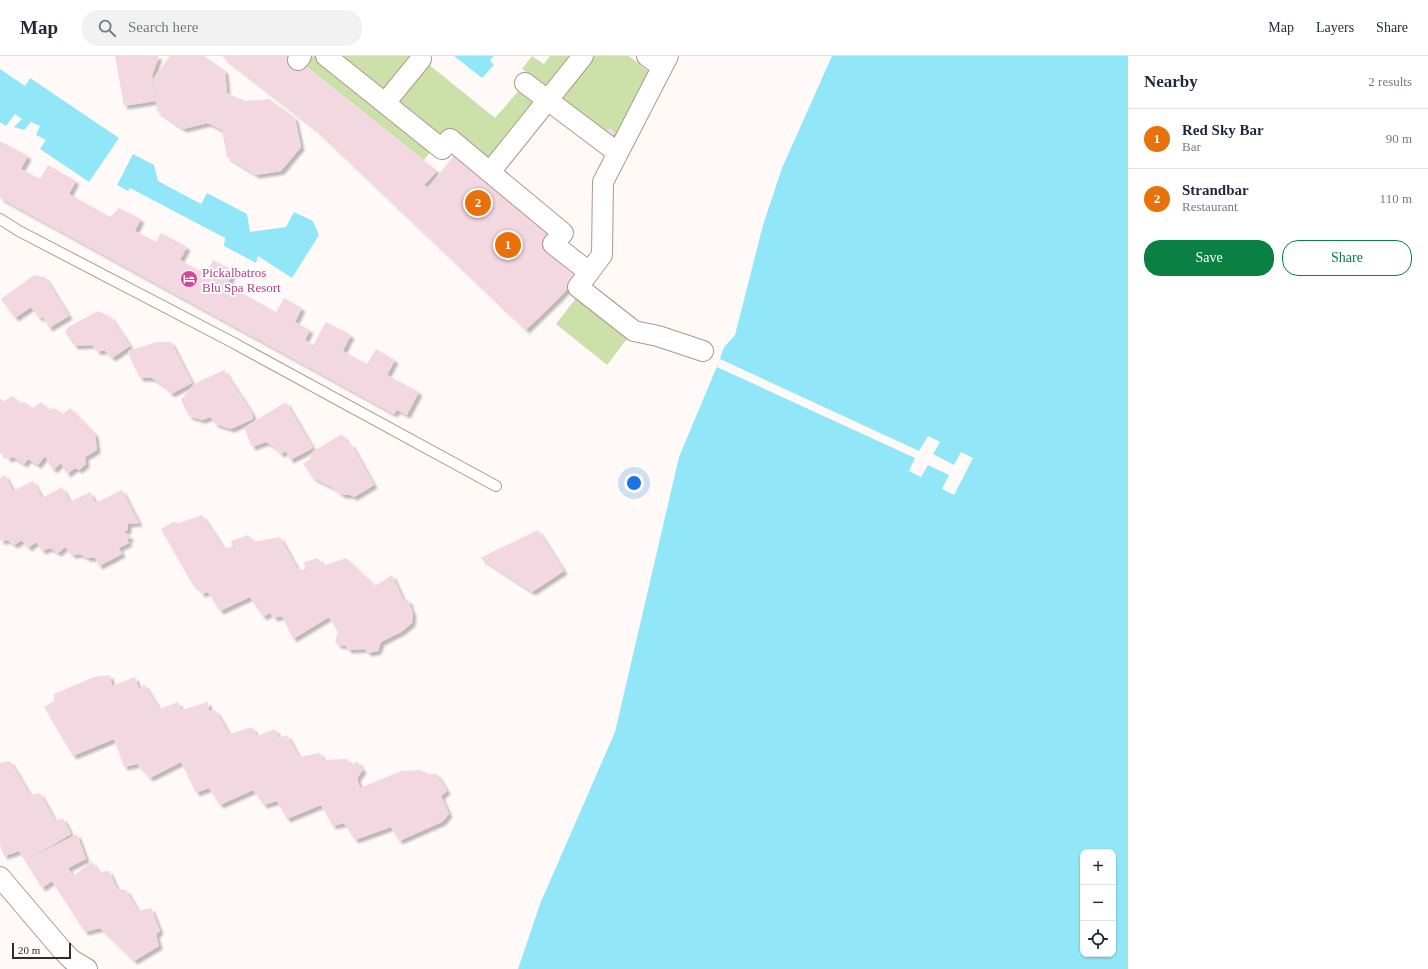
<!DOCTYPE html>
<html lang="en">
<head>
<meta charset="utf-8">
<style>
  :root { --surface:#fff; --page:#f2f2f3; --text:#1f2937; --muted:#747a83; --line:#e0e1e3; --accent:#0b8043 }
  body { margin:0; font-family:Georgia,serif; background:var(--page); color:var(--text) }
  .controls { position:absolute; right:12px; bottom:12px; display:grid; overflow:hidden; border-radius:8px; box-shadow:0 1px 3px #0004 }
  .controls button { width:36px; height:36px; display:grid; place-items:center; padding:0; border:0; border-bottom:1px solid var(--line); background:var(--surface); color:var(--text); font:20px sans-serif }
  .scale { position:absolute; left:12px; bottom:10px; width:59px; box-sizing:border-box; padding-left:4px; border:2px solid #352c26; border-top:0; font-size:11px; line-height:14px; white-space:nowrap; color:#352c26; -webkit-text-stroke:3px #fff; paint-order:stroke }
  .you { position:absolute; left:634px; top:427px; width:14px; height:14px; margin:-10px; border:3px solid #fff; border-radius:50%; background:#1a73e8; box-shadow:0 0 0 6px #1a73e833 }
  .badge { display:grid; place-items:center; width:26px; height:26px; border-radius:50%; background:var(--accent); color:#fff; font-size:13px; font-weight:700 }
  .pin { position:absolute; translate:-50% -50%; border:2px solid #fff; box-shadow:0 1px 4px #0006 }
  .list { margin:0; padding:0; list-style:none }
  h2 { display:flex; justify-content:space-between; align-items:center; height:52px; margin:0; padding:0 16px; font-size:17px }
  h2 small { font-size:13px; font-weight:400; color:var(--muted) }
  .list li { display:grid; grid-template-columns:26px 1fr auto; gap:12px; align-items:center; box-sizing:border-box; height:60px; padding:0 16px; border-top:1px solid var(--line) }
  .list b { display:block; font-size:15px; white-space:nowrap }
  .list p { margin:0; font-size:13px; white-space:nowrap; color:var(--muted) }
  .list em { font-size:13px; font-style:normal; color:var(--muted) }
  .actions { display:flex; gap:8px; padding:12px 16px }
  .actions a { flex:1; padding:9px 0; border:1px solid var(--accent); border-radius:16px; text-align:center; font-size:14px; color:var(--accent) }
  .actions .main { background:var(--accent); color:#fff }
  .icon { flex:none; width:22px; height:22px; fill:none; stroke:currentColor; stroke-width:2; stroke-linecap:round; stroke-linejoin:round }
  .map { position:relative; flex:none; width:1128px; height:913px; overflow:hidden }
  header { display:flex; align-items:center; gap:24px; box-sizing:border-box; height:56px; padding:0 20px; background:var(--surface); border-bottom:1px solid var(--line) }
  header strong { font-size:19px }
  nav { display:flex; gap:22px; margin-inline-start:auto; font-size:14px }
  .search { width:280px; height:36px; background:var(--page); display:flex; align-items:center; gap:10px; box-sizing:border-box; padding:0 14px; border-radius:16px; color:var(--muted); font-size:15px }
  main { display:flex }
  aside { flex:1; background:var(--surface) }
  .map>svg:first-child { display:block }
  .green { fill:#cce0aa }
  .water { fill:#91e7f8; fill-rule:evenodd }
  .pier { fill:#fffaf7 }
  .building { fill:#f3d7e1; filter:url(#shadow) }
  .lines { fill:none; stroke-linecap:round; stroke-linejoin:round }
  .lane-casing { stroke:#ae998a; stroke-width:12 }
  .street-casing { stroke:#ae998a; stroke-width:22 }
  .lane { stroke:#fff; stroke-width:10 }
  .street { stroke:#fff; stroke-width:20 }
  .labels { text-anchor:middle; stroke-width:3.5; stroke-linejoin:round; paint-order:stroke }
  .hotel-label { font-size:13px; fill:#b23c85; stroke:#fff; text-anchor:start }
</style>
</head>
<body>
<header>
<strong>Map</strong>
<div class="search"><svg class="icon" aria-label="search" viewBox="0 0 24 24"><circle cx="10" cy="10" r="6"/><path d="M15 15l6 6"/></svg>Search here</div>
<nav><a>Map</a><a>Layers</a><a>Share</a></nav>
</header>
<main>
<div class="map">
<svg width="1128" height="913" viewBox="0 0 1128 913">
  <defs>
    <filter id="shadow"><feDropShadow dx="3.5" dy="3.5" stdDeviation="1" flood-color="#0004"/></filter>
  </defs>
  <rect width="100%" height="100%" fill="#fffaf7"/>
  <!-- green -->
  <path class="green" d="M313 0H316L431 95 424 104 305 9Z
    M339 0H412L383 36Z
    M532 0 544 8 550 0H574L548 33 522 13Z
    M594 0H629L653 19 615 86 560 44Z
    M427 7 495 62 521 32 537 46 489 107 450 73 441 82 396 45Z
    M580 237 631 278 607 309 556 268Z"/>
  <!-- water -->
  <path class="water" d="M454 0H494L490 4 494 9 482 22Z
    M832 0H1128V913H518L540 848 615 676 679 401 720 303C724 288 726 290 735 279L763 169 782 112ZM1083 796H1113V898H1083Z
    M0 13 25 30 30 22 119 82 89 126 40 93 46 84 36 79 40 70 31 66 24 74 14 71 22 63 15 58 6 70 0 66Z
    M133 98 154 109 158 125 201 148 207 137 247 158 250 176 286 171 294 156 313 165 319 179 292 222 258 200 256 207 224 190 225 182 130 132 128 135 117 129Z"/>
  <!-- pier -->
  <path class="pier" d="M720 303 919 395 928 380 940 386 933 398 954 409 961 396 973 402 954 439 942 433 949 419 928 409 921 421 909 415 915 402 717 311Z"/>
  <!-- building -->
  <path class="building" d="M115 0H159L152 20 155 45 124 50Z
    M170 0H204L225 15 227 37 245 45 269 43 295 62 301 91 281 115 256 119 227 101 222 74 208 67 183 73 157 55 153 23Z
    M222 0H293L437 115 424 129 428 132 455 98 553 177 541 191 577 222 560 241 526 274 315 73Z
    M610 72 616 77 613 80 607 75Z
    M0 85 28 100 21 113 40 123 48 109 76 125 69 138 110 161 119 152 141 163 135 175 156 186 161 177 187 191 180 204 206 218 213 204 234 215 227 229 276 256 284 242 302 252 295 266 310 274 305 284 313 289 326 266 351 279 343 295 367 308 376 293 395 304 387 319 419 336 407 359 397 354 394 358 0 142Z
    M34 219 45 221 69 260 49 272 43 261 39 262 31 251 15 262 1 243Z
    M98 255 111 261 130 290 112 302 104 294 98 296 92 289 75 290 65 276 68 271Z
    M157 286H171L192 327 171 338 164 330 152 322H140L131 304 128 295Z
    M224 314 252 357 253 363 231 373 215 368 211 361 202 364 189 360 181 344 194 328Z
    M13 340 20 348 24 346 33 352 41 346 50 355 51 352 56 353 63 358 70 352 95 378 97 394 85 401 86 408 79 414 75 412 67 418 61 407 53 414 45 400 38 409 28 403 24 408 13 401 8 403 3 397 0 398V343L4 345Z
    M286 346 313 392 290 404 286 395 281 398 273 390 266 386 252 391 245 374 248 369Z
    M342 378 348 388H351L374 429 354 441 350 439H342L332 431 313 422 303 408 310 403 312 396Z
    M5 419 13 435 33 425 42 442 62 431 70 446 90 436 95 447 122 434 139 467 128 468V474L124 475 131 482 127 483 129 487 119 492 122 498 99 510 95 502H87L80 498 72 499 65 491 58 497 50 492 42 495 36 486 28 492 22 484 14 489 8 484 0 485V422Z
    M202 459 224 493 233 490 231 485 248 479 253 486 280 481 298 514 305 513 304 506 318 502 323 510 346 502 375 530 392 519 403 543 409 545 410 550 413 557 412 567 401 576 381 586 378 595 368 597 365 593 348 594 346 590 338 589 335 585 338 576 329 561 293 583 282 560 274 562 270 557 263 561 250 541 220 555 208 536 201 538 199 533 193 529 161 473 173 466 179 467Z
    M538 474 564 515 532 536 480 502Z
    M110 619 112 630 135 621 139 633 144 628 159 653 178 646 181 654 208 646 209 654 216 655 229 678 252 671 257 680 275 673 279 682 287 679 299 701 320 697 323 704 347 703 351 710 357 705 363 714 357 722 360 732 401 715 420 714 429 718H437L447 735 441 740 449 758 442 766 399 785 391 771 355 784 344 767 333 770 321 749 287 763 277 745 264 749 253 734 220 749 209 732 196 737 181 706 150 722 137 708 124 711 114 683 73 700 44 651 54 645V638L94 621Z
    M10 705 30 739 40 737 55 765 63 762 71 778 30 802 77 778 86 803 68 812 73 820 92 806 99 816 109 815 117 833 126 834 138 855 151 852 160 875 156 878 159 890 134 905 100 872 85 876 52 825 42 832 19 795 4 800 0 789V707Z"/>
  <g class="lines">
    <!-- lane casing -->
    <g class="lane-casing">
      <path id="lane" d="M0 163 19 175 230 285 496 430"/>
    </g>
    <!-- street casing -->
    <g class="street-casing">
      <path id="street" d="M326 0 442 93 450 83 563 177 553 188 589 216
        M647 0 662 11
        M668 0 603 126 602 199 578 231 634 275 658 280 703 295
        M298 4 301 0
        M525 27 618 97
        M385 47 421 3
        M490 116 583 0
        M0 821 62 894 72 904 87 913"/>
    </g>
    <!-- lane -->
    <use href="#lane" class="lane"/>
    <!-- street -->
    <use href="#street" class="street"/>
  </g>
  <!-- icons -->
  <defs>
    <g id="hotel-disc" transform="scale(0.9)"><circle r="9.5" fill="#d1479c" stroke="#fff"/><path d="M-6-4.5h1.5V1H6V5H4.5V3h-9V5H-6ZM-4 0a1.8 1.8 0 1 1 3.6 0ZM.5 0V-2.5h3Q6-2.5 6 0Z" fill="#fff"/></g>
  </defs>
  <g fill-rule="evenodd">
    <use href="#hotel-disc" x="189" y="223"/>
  </g>
  <g class="labels">
    <!-- hotel labels -->
    <g class="hotel-label">
      <text x="202" y="221">Pickalbatros<tspan x="202" dy="15">Blu Spa Resort</tspan></text>
    </g>
  </g>
</svg>
<div class="controls">
<button>+</button>
<button>−</button>
<button><svg class="icon" aria-label="locate" viewBox="0 0 24 24"><circle cx="12" cy="12" r="6"/><path d="M12 2v4M12 18v4M2 12h4M18 12h4"/></svg></button>
</div>
<div class="scale">20 m</div>
<div class="you"></div>
<div class="pin badge" style="left:508px;top:189px;background:#e8710a">1</div>
<div class="pin badge" style="left:478px;top:147px;background:#e8710a">2</div>
</div>
<aside>
<h2>Nearby<small>2 results</small></h2>
<ul class="list">
<li><span class="badge" style="background:#e8710a">1</span><div><b>Red Sky Bar</b><p>Bar</p></div><em>90 m</em></li>
<li><span class="badge" style="background:#e8710a">2</span><div><b>Strandbar</b><p>Restaurant</p></div><em>110 m</em></li>
</ul>
<div class="actions"><a class="main">Save</a><a>Share</a></div>
</aside>
</main>
</body>
</html>
